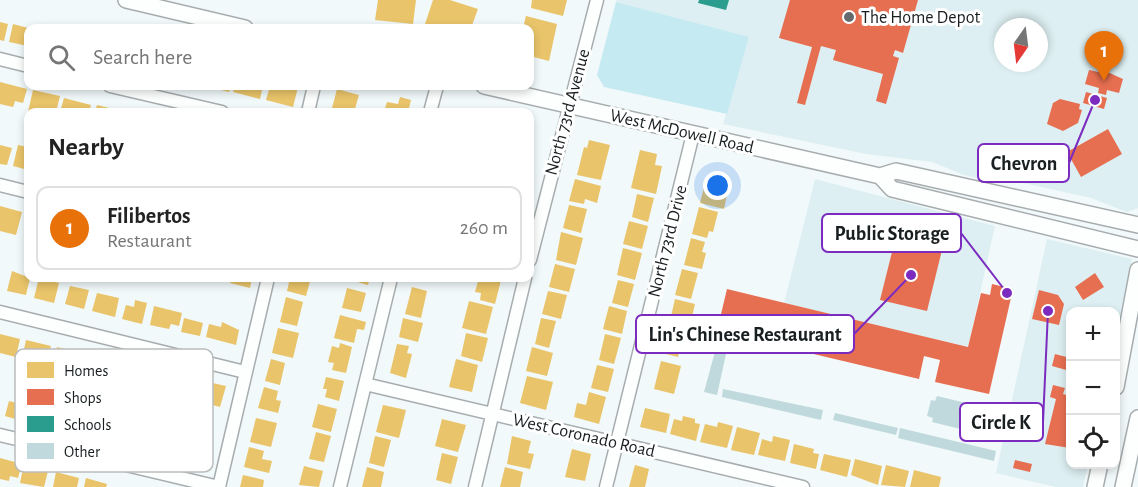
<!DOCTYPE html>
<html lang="en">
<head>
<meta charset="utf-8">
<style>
  :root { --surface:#fff; --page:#f2f2f2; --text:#222; --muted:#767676; --line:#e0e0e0; --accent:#656b6d }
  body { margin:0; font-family:"Alegreya Sans",sans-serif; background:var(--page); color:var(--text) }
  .controls { position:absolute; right:18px; bottom:18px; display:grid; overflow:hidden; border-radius:12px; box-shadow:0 3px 9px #0003 }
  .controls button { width:54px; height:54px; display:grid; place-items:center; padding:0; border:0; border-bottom:2px solid var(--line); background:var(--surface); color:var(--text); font:30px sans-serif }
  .compass { position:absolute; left:994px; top:18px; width:54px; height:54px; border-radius:50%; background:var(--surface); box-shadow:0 3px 9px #0003; rotate:194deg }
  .you { position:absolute; left:718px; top:186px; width:21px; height:21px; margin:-15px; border:4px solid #fff; border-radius:50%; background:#1a73e8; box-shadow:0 0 0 9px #1a73e833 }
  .badge { display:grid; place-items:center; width:39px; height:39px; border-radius:50%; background:var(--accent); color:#fff; font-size:20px; font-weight:700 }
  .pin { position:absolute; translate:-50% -50px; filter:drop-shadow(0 2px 3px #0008) }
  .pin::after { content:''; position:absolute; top:32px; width:21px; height:18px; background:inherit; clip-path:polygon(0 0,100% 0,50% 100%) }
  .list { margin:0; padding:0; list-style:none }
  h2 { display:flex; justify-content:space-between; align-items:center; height:78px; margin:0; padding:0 24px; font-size:26px }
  h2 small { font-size:20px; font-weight:400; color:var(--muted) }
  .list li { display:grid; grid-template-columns:39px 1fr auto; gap:18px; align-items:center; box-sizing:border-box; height:84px; margin:0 12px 12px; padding:0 12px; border:2px solid var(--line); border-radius:12px }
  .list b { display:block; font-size:22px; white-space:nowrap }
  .list p { margin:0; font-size:20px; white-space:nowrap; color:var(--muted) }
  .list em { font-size:20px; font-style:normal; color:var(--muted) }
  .icon { flex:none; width:33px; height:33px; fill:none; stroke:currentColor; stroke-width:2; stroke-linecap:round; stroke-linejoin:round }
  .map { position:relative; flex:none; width:1138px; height:487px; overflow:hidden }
  .search { position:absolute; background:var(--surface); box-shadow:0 3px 9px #0003; left:24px; top:24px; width:510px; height:66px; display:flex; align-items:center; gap:15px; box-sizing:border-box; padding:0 21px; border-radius:12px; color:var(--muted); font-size:22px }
  .panel { position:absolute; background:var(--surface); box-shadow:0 3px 9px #0003; left:24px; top:108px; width:510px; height:174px; border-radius:12px }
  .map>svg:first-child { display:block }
  .built { fill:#ddeff2; fill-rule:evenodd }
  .green { fill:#c5eaf1 }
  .homes { fill:#e9c46a }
  .shops { fill:#e76f51 }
  .schools { fill:#2a9d8f }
  .building { fill:#c0d9dd }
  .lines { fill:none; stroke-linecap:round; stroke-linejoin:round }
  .minor-casing { stroke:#a7adae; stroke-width:15 }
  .major-casing { stroke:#a7adae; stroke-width:18 }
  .minor { stroke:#fdfefe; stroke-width:12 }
  .major { stroke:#fdfefe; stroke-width:15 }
  .poi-dot { fill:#656b6d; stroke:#fff; stroke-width:2 }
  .labels { text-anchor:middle; stroke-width:6; stroke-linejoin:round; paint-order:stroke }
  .poi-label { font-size:18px; fill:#191f21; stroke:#fff; text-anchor:start }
  .street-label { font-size:18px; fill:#191f21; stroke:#fff }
  .key { fill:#fff; stroke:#babcbc; stroke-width:1.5 }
  .key-label { font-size:16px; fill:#191f21 }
  .leader { fill:none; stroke:#7b2cbf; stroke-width:2 }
  .callout-dot { fill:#7b2cbf; stroke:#fff; stroke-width:2 }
  .callout { fill:#fff; stroke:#7b2cbf; stroke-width:2 }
  .callout-label { font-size:20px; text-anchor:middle; font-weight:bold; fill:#191f21 }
</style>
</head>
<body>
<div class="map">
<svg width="1138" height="487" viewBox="0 0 1138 487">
  <rect width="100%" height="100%" fill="#f1f9fa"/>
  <!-- built -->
  <path class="built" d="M617 0H1138V208L1127 212 1091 198 1019 182 989 181 964 175 932 162 866 154 723 124 749 38 616 2ZM1003 27H1039V63H1003Z
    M815 179 995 226 968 347 784 303Z
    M1047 239 1132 259 1116 336V312H1070V464L1088 465 1083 487H1056L996 473Z"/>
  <!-- green -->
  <path class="green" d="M616 2 749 37 727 114 604 87 597 75Z"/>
  <!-- homes -->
  <path class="homes" d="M378 0H416L413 24 375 20Z
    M433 0H450L478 9 471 28 424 27Z
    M532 0H567L563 16 531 8Z
    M526 16 557 24 549 61 530 56V28H523Z
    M0 22 8 24 4 41 0 40Z
    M13 24 28 28V46L9 42Z
    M0 82 27 89 23 103 15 101 13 107 0 104Z
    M205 86H231L229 92Z
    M235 86H263L260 99 233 92Z
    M270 86 298 87 293 107 266 100Z
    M337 89 359 95 354 112H331Z
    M33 90 60 96 56 112H28Z
    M400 97 411 100 408 112H384L387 102 398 104Z
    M64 98 91 105 89 112H60Z
    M97 105 125 112H95Z
    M589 140 610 145 601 180 577 175 584 147 587 148Z
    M0 145 12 148 7 165 0 164Z
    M18 145 28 147V170L13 166Z
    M640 150 657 154 655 165 662 166 656 194 631 188Z
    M707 176 725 181 721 193 727 195 724 209 700 203Z
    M575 179 601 186 597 203 585 199 584 204 569 201Z
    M637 194 654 198 648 222 632 217Z
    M569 205 587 209 581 233 563 228Z
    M0 206 22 212 16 235 0 231Z
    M699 207 718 212 713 232 709 231 707 238 692 234Z
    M629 221 648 226 642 249 623 244Z
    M561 232 583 238 576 265 556 260Z
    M691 238 705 242 702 252 706 253 702 269 684 265Z
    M623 248 642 253 635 280 617 275Z
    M555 264 575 269 569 292 549 287Z
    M682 269 698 273 691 299 675 295Z
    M12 271 30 278 26 295 7 291Z
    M39 278 59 283 54 303 34 298Z
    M231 278H252L250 288 230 283Z
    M290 278H311L306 296 287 291Z
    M350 278H370L368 285 350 280Z
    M479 278 501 280 495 304 480 300 481 293 475 292Z
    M618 280 634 284 628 307 612 303Z
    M70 286 89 290 84 309 65 304Z
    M412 287 427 291 421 318 405 314Z
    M347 288 366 293 361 312 342 308Z
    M548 291 567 295 561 319 542 314Z
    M97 293 119 298 115 317 92 311Z
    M286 297 303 302 297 326 280 322Z
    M675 299 695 304 689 330 669 325Z
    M135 300 147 303 142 324 122 319 126 305 134 307Z
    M469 301 493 307 486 334 462 328Z
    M154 306 182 313 179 326 171 324 169 329 150 325Z
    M609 306 627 311 622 334 603 329Z
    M340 315 366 322 364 330 357 329 354 343 334 338Z
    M184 318 203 323 200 336 181 332Z
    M403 318 423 323 418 342 399 337Z
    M541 318 556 321 549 348 535 344Z
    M222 322 239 330 236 345 206 337 209 324 221 327Z
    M278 328 299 333 293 358 272 353Z
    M668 330 684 334 678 357 662 353Z
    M466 333 488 338 482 362 461 356Z
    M0 334 20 339 16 357 0 353Z
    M605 334 621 338 614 364 599 360Z
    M26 340 51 346 47 360 23 354Z
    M340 343 352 347 346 373 332 370 334 363 328 362 332 346 339 348Z
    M397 344 409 346 407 353 412 354 406 378 390 373Z
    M57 347 78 352 72 374 52 369Z
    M532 347 553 353 547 376 526 371Z
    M271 359 285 363 280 385 265 381Z
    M456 359 478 365 472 392 449 387Z
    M661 361 681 366 674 394 654 389Z
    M597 365 614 369 608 392 591 388Z
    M527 376 553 382 546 410 520 403Z
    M326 377 344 381 339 401 325 397 327 389H323Z
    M199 380 226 386 220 407 202 402 203 396 195 394Z
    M264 387 278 391 276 400 281 401 278 413 258 408Z
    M589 392 606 397 599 424 574 417 577 403 586 405Z
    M9 401 33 407 29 423 5 416Z
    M318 404 337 409 331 432 312 427Z
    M383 405 406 410 399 438 376 432Z
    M645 408 670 414 666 433 640 427Z
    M683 416 695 419V423L700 424 696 441 670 434 674 419 682 421Z
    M256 418 277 423 271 447 250 442Z
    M442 419 466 425 458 452 435 446Z
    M718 422 733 426 727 448 700 442 705 424 717 427Z
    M737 427 760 433 754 455 731 450Z
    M316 432 331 436 324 462 309 459Z
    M375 436 391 440 384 467 369 463Z
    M512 436 531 441 528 453 534 454 530 469 507 464Z
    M773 436 790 440 785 461 758 455 762 439 772 442Z
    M794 444 814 449 813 453 819 454 816 469 790 463Z
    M249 447 264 451 262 459 272 461 269 473 244 467Z
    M572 449 591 454 585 481 565 477Z
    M442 453 458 457 451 484 436 480Z
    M824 454 851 460 847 477 820 470Z
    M0 458 22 464 18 478 10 476 9 481 0 479Z
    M855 459 882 466 878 485 851 475Z
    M24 464 48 471 44 487 20 483Z
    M635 465 649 469 645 487H629Z
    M886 465 909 471 905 487 881 485Z
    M304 466 323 471 319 487 299 485Z
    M367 467 384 472 381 487H362Z
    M505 467 523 472 520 487H500Z
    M914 470 941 477 939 487H910Z
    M56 472 79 478 77 487H53Z
    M243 475 264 480 263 487H240Z
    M86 478 107 484 106 487H84Z"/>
  <!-- shops -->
  <path class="shops" d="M790 0H918L903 53 895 50 893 56 899 58 886 104 876 101 883 74 833 60 836 50 821 46 805 105 797 103 812 47 779 38Z
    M1089 70 1103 73V70L1123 79 1119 93 1107 90 1106 95 1098 93 1099 88 1085 84Z
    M1086 92 1107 98 1104 109 1083 103Z
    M1060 99 1080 104 1079 109 1082 110 1078 123 1063 131 1047 124 1053 103Z
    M1108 129 1122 154 1081 177 1067 152Z
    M914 235 926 238 925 243 929 244 928 247 942 250 927 311 880 300 895 240 909 244Z
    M1095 273 1104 287 1083 300 1075 287Z
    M992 284 1013 289 989 394 935 382 940 360 924 356 919 379 717 331 727 289 968 347 981 293 990 295Z
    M1039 290 1058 295 1064 304 1059 325 1032 319Z
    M1055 354 1070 358V371L1052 366Z
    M1053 385 1065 388 1063 394 1070 396V448L1045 444 1056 399 1050 397Z
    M1015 460 1032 464 1030 472 1013 468Z"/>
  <!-- schools -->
  <path class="schools" d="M699 0H729L726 10 698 3Z"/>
  <!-- building -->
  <path class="building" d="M717 333 730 336 717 395 704 392 716 348 714 347Z
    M723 389 823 410 821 420 722 397Z
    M937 396 987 408 981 434 932 422 933 418 927 416 931 400 935 401Z
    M835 413 898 428 896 435 833 420Z
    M900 428 996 451 994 461 898 438Z"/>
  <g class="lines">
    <!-- minor casing -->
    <g class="minor-casing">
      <path id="minor" d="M0 59 28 66
        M110 86 222 112
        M308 112 314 86
        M430 112 437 86
        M0 185 28 192
        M530 260 597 0
        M0 312 245 372
        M365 384 803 487
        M0 435 219 487
        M219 487 268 278
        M340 487 391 278
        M475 487 525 278
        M606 487 693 134"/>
    </g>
    <!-- major casing -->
    <g class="major-casing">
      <path id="major" d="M126 0 245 28
        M484 86 880 176 896 171 1138 225
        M880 176 892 189 1138 249
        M1116 387 1138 270
        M1095 487 1100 464
        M1123 487 1138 418"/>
    </g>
    <!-- minor -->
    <use href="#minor" class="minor"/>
    <!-- major -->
    <use href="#major" class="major"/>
  </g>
  <!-- markers -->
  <circle class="poi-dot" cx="849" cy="17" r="6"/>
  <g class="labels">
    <!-- poi labels -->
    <g class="poi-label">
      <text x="861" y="23">The Home Depot</text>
    </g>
    <!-- street labels -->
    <g class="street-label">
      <text transform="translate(567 112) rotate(-75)" y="6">North 73rd Avenue</text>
      <text transform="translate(682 131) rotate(13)" y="6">West McDowell Road</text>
      <text transform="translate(667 241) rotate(-76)" y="6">North 73rd Drive</text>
      <text transform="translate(584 435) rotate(13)" y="6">West Coronado Road</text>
    </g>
  </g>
  <!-- legend -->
  <rect x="15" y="349" width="198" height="123" rx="9" class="key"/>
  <rect x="27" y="362" width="27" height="16" fill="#e9c46a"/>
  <rect x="27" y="389" width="27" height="16" fill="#e76f51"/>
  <rect x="27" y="416" width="27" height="16" fill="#2a9d8f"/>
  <rect x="27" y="443" width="27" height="16" fill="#c0d9dd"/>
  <g class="key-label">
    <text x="64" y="376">Homes</text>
    <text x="64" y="403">Shops</text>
    <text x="64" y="430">Schools</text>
    <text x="64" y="457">Other</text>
  </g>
  <!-- callouts -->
  <path class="leader" d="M1095 100L1069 163M1007 293L961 233M911 275L854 334M1048 311L1043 422"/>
  <g class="callout-dot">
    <circle cx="1095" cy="100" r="6"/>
    <circle cx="1007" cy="293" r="6"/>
    <circle cx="911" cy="275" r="6"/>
    <circle cx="1048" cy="311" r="6"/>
  </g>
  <g class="callout">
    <rect x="978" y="144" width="91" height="38" rx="6"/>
    <rect x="822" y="214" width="139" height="38" rx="6"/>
    <rect x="636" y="315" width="218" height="38" rx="6"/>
    <rect x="960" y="403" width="83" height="38" rx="6"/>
  </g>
  <g class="callout-label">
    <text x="1024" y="170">Chevron</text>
    <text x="892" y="240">Public Storage</text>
    <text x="745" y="341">Lin's Chinese Restaurant</text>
    <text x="1001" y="429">Circle K</text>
  </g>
</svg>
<div class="controls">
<button>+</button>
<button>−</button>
<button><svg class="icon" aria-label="locate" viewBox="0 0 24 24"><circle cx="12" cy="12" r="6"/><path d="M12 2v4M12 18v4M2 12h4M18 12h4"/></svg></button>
</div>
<svg class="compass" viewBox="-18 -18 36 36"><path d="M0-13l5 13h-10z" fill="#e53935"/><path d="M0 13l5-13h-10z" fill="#767676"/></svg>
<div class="you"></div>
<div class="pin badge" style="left:1104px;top:81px;background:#e8710a">1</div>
<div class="search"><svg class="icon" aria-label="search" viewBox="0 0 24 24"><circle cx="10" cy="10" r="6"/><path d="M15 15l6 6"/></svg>Search here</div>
<section class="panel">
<h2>Nearby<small></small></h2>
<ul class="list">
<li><span class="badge" style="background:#e8710a">1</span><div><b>Filibertos</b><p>Restaurant</p></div><em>260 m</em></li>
</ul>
</section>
</div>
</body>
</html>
